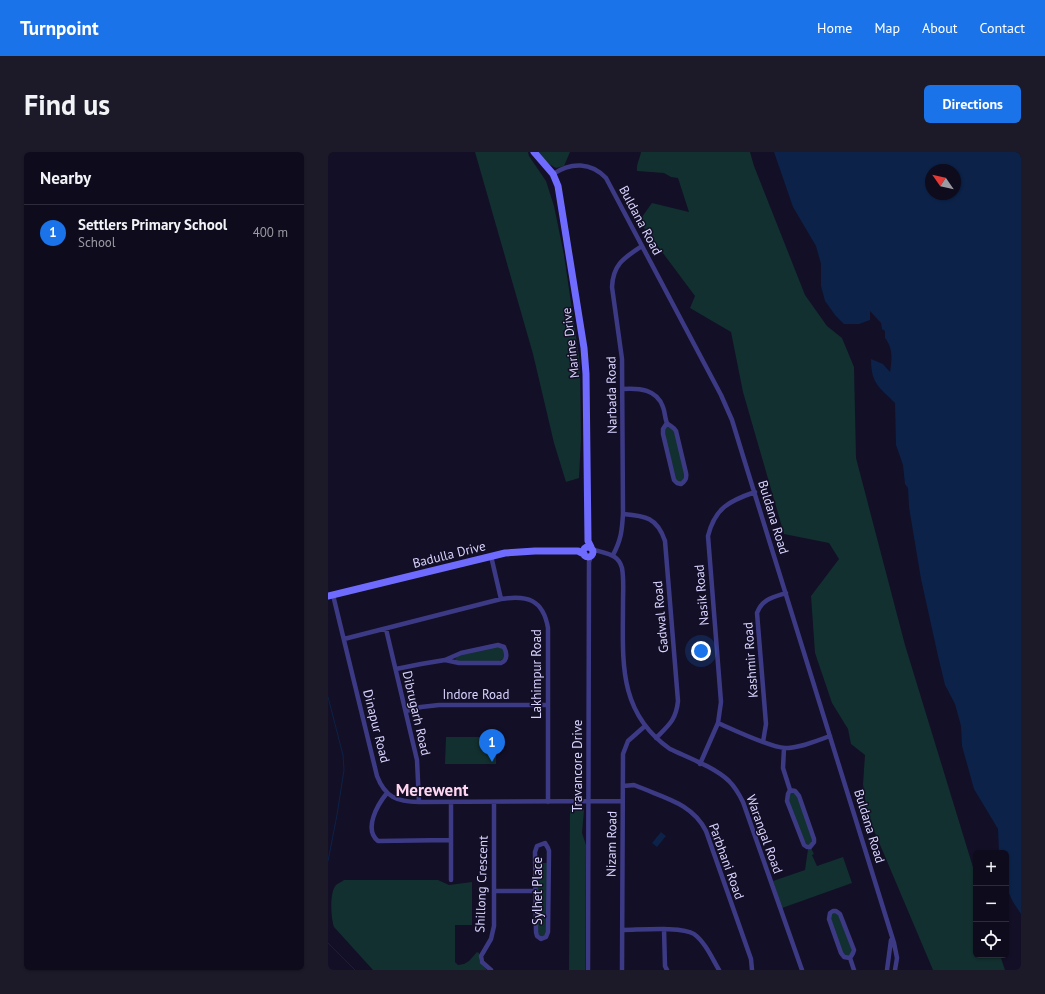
<!DOCTYPE html>
<html lang="en">
<head>
<meta charset="utf-8">
<style>
  :root { --surface:#0e0b1c; --page:#1c1929; --text:#f1f3f6; --muted:#9b9ba3; --line:#2e2b3b; --accent:#1a73e8 }
  body { margin:0; font-family:"PT Sans",sans-serif; background:var(--page); color:var(--text) }
  .controls { position:absolute; right:12px; bottom:12px; display:grid; overflow:hidden; border-radius:6px; box-shadow:0 1px 3px #0004 }
  .controls button { width:36px; height:36px; display:grid; place-items:center; padding:0; border:0; border-bottom:1px solid var(--line); background:var(--surface); color:var(--text); font:20px sans-serif }
  .compass { position:absolute; left:597px; top:12px; width:36px; height:36px; border-radius:50%; background:var(--surface); box-shadow:0 1px 3px #0004; rotate:304deg }
  .you { position:absolute; left:373px; top:499px; width:14px; height:14px; margin:-10px; border:3px solid #fff; border-radius:50%; background:#1a73e8; box-shadow:0 0 0 6px #1a73e833 }
  .badge { display:grid; place-items:center; width:26px; height:26px; border-radius:50%; background:var(--accent); color:#fff; font-size:13px; font-weight:700 }
  .pin { position:absolute; translate:-50% -33px; filter:drop-shadow(0 1px 2px #0008) }
  .pin::after { content:''; position:absolute; top:21px; width:14px; height:12px; background:inherit; clip-path:polygon(0 0,100% 0,50% 100%) }
  .list { margin:0; padding:0; list-style:none }
  h2 { display:flex; justify-content:space-between; align-items:center; height:52px; margin:0; padding:0 16px; font-size:17px }
  h2 small { font-size:13px; font-weight:400; color:var(--muted) }
  .list li { display:grid; grid-template-columns:26px 1fr auto; gap:12px; align-items:center; box-sizing:border-box; height:56px; padding:0 16px; border-top:1px solid var(--line) }
  .list b { display:block; font-size:15px; white-space:nowrap }
  .list p { margin:0; font-size:13px; white-space:nowrap; color:var(--muted) }
  .list em { font-size:13px; font-style:normal; color:var(--muted) }
  .icon { flex:none; width:22px; height:22px; fill:none; stroke:currentColor; stroke-width:2; stroke-linecap:round; stroke-linejoin:round }
  .map { position:relative; flex:none; width:693px; height:818px; overflow:hidden; border-radius:6px }
  header { display:flex; align-items:center; gap:24px; box-sizing:border-box; height:56px; padding:0 20px; background:var(--accent); color:#fff }
  header strong { font-size:19px }
  nav { display:flex; gap:22px; margin-inline-start:auto; font-size:14px }
  .intro { display:flex; align-items:center; justify-content:space-between; box-sizing:border-box; height:96px; padding:0 24px }
  h1 { margin:0; font-size:28px }
  .button { padding:10px 18px; border-radius:6px; background:var(--accent); color:#fff; font-size:14px; font-weight:700 }
  main { display:flex; gap:24px; padding:0 24px }
  aside { flex:1; background:var(--surface); border-radius:6px; box-shadow:0 1px 3px #0004 }
  .map>svg:first-child { display:block }
  .green { fill:#12302f }
  .water { fill:#0c2248; fill-rule:evenodd }
  .lines { fill:none; stroke-linecap:round; stroke-linejoin:round }
  .stream { stroke:#0c2248; stroke-width:1 }
  .street { stroke:#3d3a85; stroke-width:4.5 }
  .secondary { stroke:#6f6bff; stroke-width:7 }
  .labels { text-anchor:middle; stroke-width:3; stroke-linejoin:round; paint-order:stroke }
  .street-label { font-size:13px; fill:#d9d4ff; stroke:#130f26 }
  .district-label { font-size:17px; font-weight:bold; fill:#ffd6f0; stroke:#130f26 }
</style>
</head>
<body>
<header>
<strong>Turnpoint</strong>
<nav><a>Home</a><a>Map</a><a>About</a><a>Contact</a></nav>
</header>
<div class="intro"><h1>Find us</h1><a class="button">Directions</a></div>
<main>
<aside>
<h2>Nearby<small></small></h2>
<ul class="list">
<li><span class="badge">1</span><div><b>Settlers Primary School</b><p>School</p></div><em>400 m</em></li>
</ul>
</aside>
<div class="map">
<svg width="693" height="818" viewBox="0 0 693 818">
  <rect width="100%" height="100%" fill="#130f26"/>
  <!-- green -->
  <path class="green" d="M147 0H200L201 4 218 29 226 54 236 103 252 212 253 287 251 326 238 330 226 291 205 202Z
    M209 0H242L236 14 228 16 221 12Z
    M313 0H422L426 14 477 143 499 174 514 186 526 215 528 306 577 493 648 725V803H672L677 818H605L539 662 535 632 537 603 523 592 520 577 504 551 487 501 483 444 511 407 501 391 456 382 415 240 403 180 362 156 367 144 311 69 324 51 361 60 350 26 343 25 336 21 309 19C308 13 312 6 313 0Z
    M339 274H341L346 278 358 326 352 331 348 329 338 290 336 277Z
    M170 494 175 496 177 499 176 506 170 510 128 509 127 507 131 503Z
    M118 585H168V612H117Z
    M463 640H465L468 642 484 684 485 692 478 694 468 670 460 646Z
    M242 655 255 656 256 658 254 681 258 693 257 818H241Z
    M483 696 486 702 484 703 489 714 515 705 524 731 454 756 445 729 477 718 480 697Z
    M209 711H219L218 782 215 785 212 784 210 781Z
    M16 728H110L121 733 144 730V773H127V810L130 813 136 812 141 809 149 800 151 801V809L159 818H45L6 775C3 766 1 741 8 733 10 731 14 730 16 728Z
    M505 761H510L524 798 523 802 520 804H516L503 770V763Z"/>
  <!-- water -->
  <path class="water" d="M446 0H693V762L685 750 678 735V701H671L670 677 646 637 634 594 633 574 627 552 617 533 610 504 593 427 581 355 580 336 577 332 575 313 568 293 567 251C551 235 543 232 543 207L555 212 562 220C564 207 565 196 557 186V179L554 177 553 171 542 159V168L531 172H516L507 163 497 149 493 134V112L488 94 465 55ZM603 18H627V42H603Z
    M333 680 338 684 329 695 324 691Z"/>
  <g class="lines">
    <!-- stream -->
    <path class="stream" d="M0 545 15 603 16 618 9 663 0 709
      M0 791 27 818"/>
    <!-- street -->
    <path class="street" d="M225 22C243 10 263 10 278 26L393 243 404 268 415 304 566 791 569 806 567 818
      M295 237C311 236 329 237 335 255 337 260 337 267 339 271 342 274 346 275 348 279L358 321C359 326 358 329 353 332L349 331 346 328 335 282V277L339 271
      M295 362C317 364 329 365 337 389L350 549C348 568 341 573 328 586
      M264 397C277 402 290 401 294 416 296 427 295 439 295 450 295 508 289 560 342 597 361 606 386 615 401 629 407 635 411 642 415 650L474 818
      M285 403C293 388 294 379 295 362L294 207 284 135C285 112 296 106 314 94
      M163 404 173 447
      M5 443 49 624C57 645 69 650 91 650L295 649
      M58 477 89 608 91 650
      M16 487 173 447C199 443 215 447 220 476V650
      M170 493 176 495C179 501 180 508 173 511H131L117 508 133 501Z
      M68 517 93 512 117 508
      M78 559 93 555 111 553H219
      M390 571C406 578 441 595 457 596 472 596 488 589 502 584
      M435 590 438 572 429 461C434 447 445 445 458 441
      M456 596 455 616 462 638 460 642 459 649 476 693 479 695H482L486 690V687L471 644 467 639 462 638
      M372 612 390 571 393 550 380 384C387 356 401 349 427 340
      M295 634 306 633 311 635C337 646 365 652 378 679L423 807 424 818
      M59 641C50 652 35 677 50 689L123 688
      M123 651V728
      M217 691 220 696 221 699 220 780 218 785 213 787 209 784 208 780 207 700 209 694Z
      M166 739H208
      M505 759H508L512 762 526 798 525 801 522 806 516 805 513 801 501 767 502 761Z
      M336 777 337 814 339 818
      M295 778C311 778 354 774 366 782 377 790 384 806 391 818
      M522 806 526 818
      M163 818 154 810 153 804 163 787 166 774V651
      M260 818 261 410 263 404
      M294 818 295 602 300 589 317 574
      M559 818 563 788"/>
    <!-- secondary -->
    <path class="secondary" d="M206 0 225 22 230 34 256 196 258 222 260 389 263 395
      M255 400a5 5 0 1 1 10 0a5 5 0 1 1-10 0Z
      M0 444 177 401 207 399H250L256 402"/>
  </g>
  <g class="labels">
    <!-- street labels -->
    <g class="street-label">
      <text transform="translate(313 68) rotate(62)" y="5">Buldana Road</text>
      <text transform="translate(242 191) rotate(-97)" y="5">Marine Drive</text>
      <text transform="translate(283 243) rotate(-91)" y="5">Narbada Road</text>
      <text transform="translate(446 365) rotate(73)" y="5">Buldana Road</text>
      <text transform="translate(121 402) rotate(-14)" y="5">Badulla Drive</text>
      <text transform="translate(373 443) rotate(-95)" y="5">Nasik Road</text>
      <text transform="translate(332 465) rotate(-95)" y="5">Gadwal Road</text>
      <text transform="translate(422 508) rotate(-94)" y="5">Kashmir Road</text>
      <text transform="translate(208 522) rotate(-90)" y="5">Lakhimpur Road</text>
      <text x="148" y="547">Indore Road</text>
      <text transform="translate(89 561) rotate(77)" y="5">Dibrugarh Road</text>
      <text transform="translate(49 574) rotate(76)" y="5">Dinapur Road</text>
      <text transform="translate(249 614) rotate(-90)" y="5">Travancore Drive</text>
      <text transform="translate(542 674) rotate(73)" y="5">Buldana Road</text>
      <text transform="translate(437 682) rotate(70)" y="5">Warangal Road</text>
      <text transform="translate(283 692) rotate(-89)" y="5">Nizam Road</text>
      <text transform="translate(399 709) rotate(70)" y="5">Parbhani Road</text>
      <text transform="translate(153 732) rotate(-88)" y="5">Shillong Crescent</text>
      <text transform="translate(209 739) rotate(-90)" y="5">Sylhet Place</text>
    </g>
    <!-- district labels -->
    <g class="district-label">
      <text x="104" y="644">Merewent</text>
    </g>
  </g>
</svg>
<div class="controls">
<button>+</button>
<button>−</button>
<button><svg class="icon" aria-label="locate" viewBox="0 0 24 24"><circle cx="12" cy="12" r="6"/><path d="M12 2v4M12 18v4M2 12h4M18 12h4"/></svg></button>
</div>
<svg class="compass" viewBox="-18 -18 36 36"><path d="M0-13l5 13h-10z" fill="#e53935"/><path d="M0 13l5-13h-10z" fill="#9b9ba3"/></svg>
<div class="you"></div>
<div class="pin badge" style="left:164px;top:610px">1</div>
</div>
</main>
</body>
</html>
